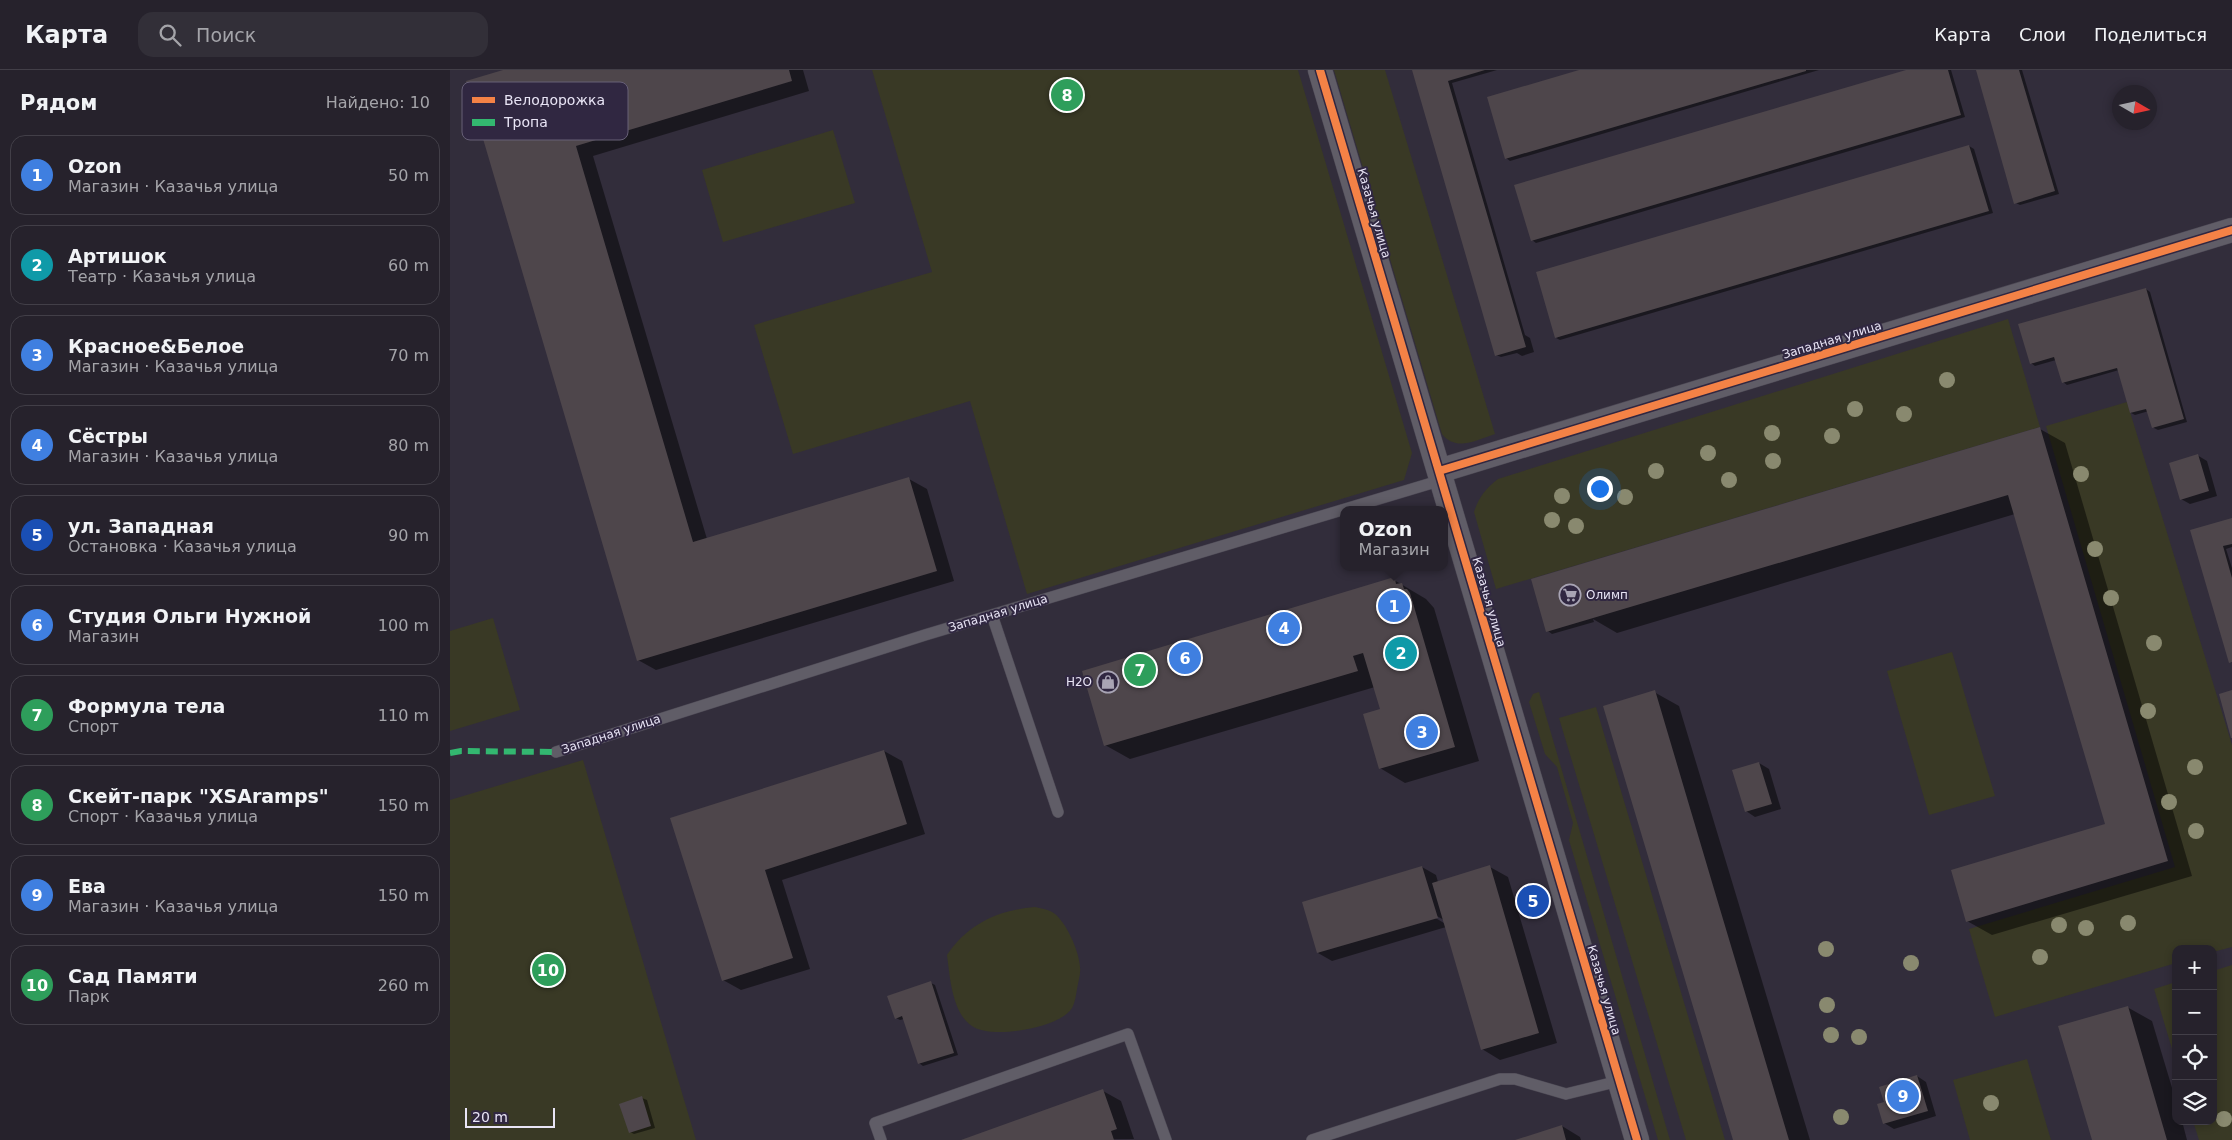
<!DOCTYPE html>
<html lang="ru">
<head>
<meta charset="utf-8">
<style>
  :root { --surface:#26222c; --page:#322f38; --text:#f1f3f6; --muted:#a4a4a9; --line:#423f48; --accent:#d93025 }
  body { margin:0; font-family:"DejaVu Sans",sans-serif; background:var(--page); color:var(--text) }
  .controls { position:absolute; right:15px; bottom:15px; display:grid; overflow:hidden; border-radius:10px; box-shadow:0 2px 8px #0003 }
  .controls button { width:45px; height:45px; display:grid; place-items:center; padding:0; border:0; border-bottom:1px solid var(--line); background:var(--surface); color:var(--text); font:25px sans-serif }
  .compass { position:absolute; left:1662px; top:15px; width:45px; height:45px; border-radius:50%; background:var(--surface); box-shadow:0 2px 8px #0003; rotate:99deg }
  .scale { position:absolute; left:15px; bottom:12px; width:90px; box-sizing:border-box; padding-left:5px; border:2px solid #e8e4f5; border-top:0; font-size:14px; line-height:18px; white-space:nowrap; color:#e8e4f5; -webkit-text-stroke:4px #302741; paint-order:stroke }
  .you { position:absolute; left:1149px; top:418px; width:18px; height:18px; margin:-12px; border:4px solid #fff; border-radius:50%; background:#1a73e8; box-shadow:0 0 0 8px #1a73e833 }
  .badge { display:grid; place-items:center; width:32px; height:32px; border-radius:50%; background:var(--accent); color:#fff; font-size:16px; font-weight:700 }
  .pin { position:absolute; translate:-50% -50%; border:2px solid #fff; box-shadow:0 1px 5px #0006 }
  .popup { position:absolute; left:890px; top:436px; width:108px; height:65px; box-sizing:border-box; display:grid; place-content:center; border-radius:10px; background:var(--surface); filter:drop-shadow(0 1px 4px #0005); font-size:16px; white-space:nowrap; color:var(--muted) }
  .popup b { font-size:19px; color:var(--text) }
  .popup::after { content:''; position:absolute; left:50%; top:100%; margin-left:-10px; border:10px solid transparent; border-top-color:var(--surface) }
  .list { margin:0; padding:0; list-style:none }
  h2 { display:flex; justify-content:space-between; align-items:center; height:65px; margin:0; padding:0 20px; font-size:21px }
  h2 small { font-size:16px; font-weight:400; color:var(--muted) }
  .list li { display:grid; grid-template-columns:32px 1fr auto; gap:15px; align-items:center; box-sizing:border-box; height:80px; margin:0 10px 10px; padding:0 10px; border:1px solid var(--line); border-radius:15px }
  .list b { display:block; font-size:19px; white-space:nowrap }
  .list p { margin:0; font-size:16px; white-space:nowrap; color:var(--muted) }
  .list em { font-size:16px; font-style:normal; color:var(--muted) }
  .icon { flex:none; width:28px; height:28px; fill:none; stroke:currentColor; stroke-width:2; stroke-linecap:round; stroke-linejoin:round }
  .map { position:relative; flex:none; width:1782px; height:1070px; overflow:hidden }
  header { display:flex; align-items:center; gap:30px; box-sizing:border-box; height:70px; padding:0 25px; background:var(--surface); border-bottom:1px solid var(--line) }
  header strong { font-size:24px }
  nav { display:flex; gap:28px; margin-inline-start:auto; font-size:18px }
  .search { width:350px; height:45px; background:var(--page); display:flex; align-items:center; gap:12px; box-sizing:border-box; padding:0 18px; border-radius:15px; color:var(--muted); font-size:19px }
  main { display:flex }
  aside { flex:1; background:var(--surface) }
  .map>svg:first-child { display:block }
  .green { fill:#393925 }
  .shadow { fill:#0007; fill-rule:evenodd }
  .building { fill:#4e464b }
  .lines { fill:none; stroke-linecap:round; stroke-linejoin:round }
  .service-casing { stroke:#4c4854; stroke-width:12 }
  .minor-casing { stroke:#4c4854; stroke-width:25 }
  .service { stroke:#605d67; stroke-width:11 }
  .minor { stroke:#605d67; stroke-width:24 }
  .quiet { stroke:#33b770; stroke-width:6; stroke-dasharray:12 6; stroke-linecap:butt }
  .cycleway-casing { stroke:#302741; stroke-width:11 }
  .cycleway { stroke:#f48246; stroke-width:8 }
  .tree { fill:#89896f }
  .labels { text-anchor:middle; stroke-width:4; stroke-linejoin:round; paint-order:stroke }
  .street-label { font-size:12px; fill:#e8e4f5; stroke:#302741 }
  .poi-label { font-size:12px; fill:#e8e4f5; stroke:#302741; text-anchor:start }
  .key { fill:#302741; stroke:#676077; stroke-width:1 }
  .key-label { font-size:14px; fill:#e8e4f5 }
</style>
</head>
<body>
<header>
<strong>Карта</strong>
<div class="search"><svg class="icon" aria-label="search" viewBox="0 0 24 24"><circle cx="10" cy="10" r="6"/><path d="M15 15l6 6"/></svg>Поиск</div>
<nav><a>Карта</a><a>Слои</a><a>Поделиться</a></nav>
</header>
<main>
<aside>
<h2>Рядом<small>Найдено: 10</small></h2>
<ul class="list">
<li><span class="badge" style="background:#3f7fe0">1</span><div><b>Ozon</b><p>Магазин · Казачья улица</p></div><em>50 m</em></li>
<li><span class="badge" style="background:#0f9aa8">2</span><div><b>Артишок</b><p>Театр · Казачья улица</p></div><em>60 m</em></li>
<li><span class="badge" style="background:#3f7fe0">3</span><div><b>Красное&amp;Белое</b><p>Магазин · Казачья улица</p></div><em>70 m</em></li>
<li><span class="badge" style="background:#3f7fe0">4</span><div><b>Сёстры</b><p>Магазин · Казачья улица</p></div><em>80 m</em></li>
<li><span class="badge" style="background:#1a4fb4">5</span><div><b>ул. Западная</b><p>Остановка · Казачья улица</p></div><em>90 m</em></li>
<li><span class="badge" style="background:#3f7fe0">6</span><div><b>Студия Ольги Нужной</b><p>Магазин</p></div><em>100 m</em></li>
<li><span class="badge" style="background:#2e9e5b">7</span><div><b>Формула тела</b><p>Спорт</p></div><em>110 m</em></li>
<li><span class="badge" style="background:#2e9e5b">8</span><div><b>Скейт-парк &quot;XSAramps&quot;</b><p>Спорт · Казачья улица</p></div><em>150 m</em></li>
<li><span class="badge" style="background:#3f7fe0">9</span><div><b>Ева</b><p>Магазин · Казачья улица</p></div><em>150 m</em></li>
<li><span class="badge" style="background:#2e9e5b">10</span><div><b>Сад Памяти</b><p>Парк</p></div><em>260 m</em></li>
</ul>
</aside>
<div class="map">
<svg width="1782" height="1070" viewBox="0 0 1782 1070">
  <rect width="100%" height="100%" fill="#322d3b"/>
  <!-- green -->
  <path class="green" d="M422 0H848L962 383 954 410 577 524 520 331 343 384 304 255 482 202Z
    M884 0H935L1045 364C1027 370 1006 382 992 364Z
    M383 60 405 133 273 172 252 100Z
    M1558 249 1590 357 1046 519 1024 442C1029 427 1035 419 1048 409Z
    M1677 332 1782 675V877L1763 882V879H1726V893L1545 947 1519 859 1725 797 1596 356Z
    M43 548 70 640 0 661V561Z
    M1502 582 1545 726 1479 745 1437 601Z
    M1089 622 1220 1070H1208L1119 770 1123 753 1107 697 1095 684 1079 632 1083 624Z
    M1146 637 1275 1070H1236L1109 648Z
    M133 690 246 1070H0V730Z
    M585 837C594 839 603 840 609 848 619 859 629 882 630 897 631 904 628 912 627 919 626 925 625 933 622 938 610 958 541 970 522 956 502 943 500 907 497 885 518 854 548 840 585 837Z
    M1782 895V1070H1749L1743 1051H1763V901Z
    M1726 912V992L1704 919Z
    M1577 989 1601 1070H1520L1503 1010Z"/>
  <!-- shadow -->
  <path class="shadow" d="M57 0H353L359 21 143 86 257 469 459 409 477 419 504 511 206 600 188 590Z
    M963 0H1047L1002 13 1075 265 1080 268 1084 282 1072 286 1067 283 1051 287 1046 285Z
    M1134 0H1369L1060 91 1056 88Z
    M1460 0H1501L1515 47 1086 173 1082 170Z
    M1527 0H1572L1609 124 1570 135 1566 133Z
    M1519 76 1524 79 1543 143 1110 270 1106 268Z
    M1696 219 1700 222 1737 352 1708 360 1704 358 1699 341 1685 345 1681 343 1669 300 1617 315 1613 312 1606 290 1585 296 1581 293Z
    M1590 359 1615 373 1742 806 1542 865 1517 851 1657 755 1565 444 1167 563 1143 549 1144 552 1102 564 1098 561Z
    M1747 385 1757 391 1767 426 1740 434 1731 429Z
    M1782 449V477L1776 479 1782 498V593L1741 461Z
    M944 510 976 529 984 538 1029 691 955 713 930 698 931 640 925 617 680 689 655 675Z
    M1204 622 1229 636 1360 1070H1284Z
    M434 681 452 691 475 764 332 810 360 899 291 920 273 910 222 749Z
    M1309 693 1319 699 1331 739 1305 747 1296 741Z
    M972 797 986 805 988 812 1040 797 1058 807 1107 973 1050 990 1032 979 996 857 882 891 868 883ZM983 844 994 850V853L982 846Z
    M481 913 485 915 508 985 473 996 469 993 454 949 450 950 446 948Z
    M1677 937 1702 951 1726 1031V1051H1732L1737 1070H1643Z
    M1467 1006 1476 1012 1486 1046 1444 1059 1434 1053 1435 1033Z
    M653 1021 671 1031 684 1069 513 1070Z
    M192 1028 197 1030 205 1058 184 1064 180 1062Z
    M1112 1056 1130 1067 1131 1070H1068Z"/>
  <!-- building -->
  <path class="building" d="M53 0H339L342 11 126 76 243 472 459 407 487 501 187 591 16 11Z
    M962 0H1035L998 11 1076 277 1045 286Z
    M1129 0H1356V1L1055 89 1037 27Z
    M1456 0H1498L1511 45 1081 171 1064 115Z
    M1526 0H1569L1605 121 1564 134Z
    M1519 75 1539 141 1105 268 1086 202Z
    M1696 218 1734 349 1702 358 1696 339 1680 343 1667 298 1612 313 1604 287 1580 294 1568 254Z
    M1590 357 1718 791 1516 852 1501 800 1655 754 1558 425 1096 562 1081 509Z
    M1748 384 1759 421 1730 430 1719 393Z
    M1782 448V474L1773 476 1782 508V592L1779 593 1740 460Z
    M941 508 945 509 946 514 952 513 954 519H957L960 523 1005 677 929 699 913 644 930 639 913 583 903 586 908 601 654 676 632 601Z
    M1205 620 1264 819 1339 1070H1283L1153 636Z
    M1782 620V668H1781L1769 624Z
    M434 680 457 754 315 800 343 888 272 911 220 748Z
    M1309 692 1322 734 1295 742 1282 700Z
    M1040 795 1089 963 1031 980 982 813Z
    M972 796 988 848 867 883 852 832Z
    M481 911 504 983 468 994 452 946 445 949 437 926Z
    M1678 936 1717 1070H1642L1618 989 1608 956Z
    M1467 1005 1478 1041 1433 1054 1427 1034 1434 1032 1429 1017Z
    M653 1019 667 1059 661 1061 664 1070H511Z
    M192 1026 201 1056 179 1063 169 1034Z
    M1112 1055 1116 1070H1065Z"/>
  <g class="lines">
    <!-- service casing -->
    <g class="service-casing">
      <path id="service" d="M542 545 608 742
        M106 682 475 565 992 410
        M431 1070 425 1053 678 964 716 1070
        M862 1070 1050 1009H1065L1116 1024 1169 1011"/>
    </g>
    <!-- minor casing -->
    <g class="minor-casing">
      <path id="minor" d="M870 0 1187 1070
        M989 401 1782 160"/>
    </g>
    <!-- service -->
    <use href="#service" class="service"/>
    <!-- minor -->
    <use href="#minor" class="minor"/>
    <!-- quiet -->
    <path class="quiet" d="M0 683 11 681 106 682"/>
    <!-- cycleway casing -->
    <g class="cycleway-casing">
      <path id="cycleway" d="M870 0 1187 1070
        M989 401 1782 160"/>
    </g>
    <!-- cycleway -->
    <use href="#cycleway" class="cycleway"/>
  </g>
  <!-- trees -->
  <g class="tree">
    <circle cx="1497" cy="310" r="8"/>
    <circle cx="1405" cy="339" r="8"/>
    <circle cx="1454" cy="344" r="8"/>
    <circle cx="1322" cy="363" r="8"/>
    <circle cx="1382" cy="366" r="8"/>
    <circle cx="1258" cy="383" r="8"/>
    <circle cx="1323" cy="391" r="8"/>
    <circle cx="1206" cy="401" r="8"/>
    <circle cx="1631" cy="404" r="8"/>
    <circle cx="1279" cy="410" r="8"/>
    <circle cx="1112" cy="426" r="8"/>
    <circle cx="1175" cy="427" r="8"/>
    <circle cx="1102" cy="450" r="8"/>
    <circle cx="1126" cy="456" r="8"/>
    <circle cx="1645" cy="479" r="8"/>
    <circle cx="1661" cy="528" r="8"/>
    <circle cx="1704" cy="573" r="8"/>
    <circle cx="1698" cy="641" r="8"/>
    <circle cx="1745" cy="697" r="8"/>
    <circle cx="1719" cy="732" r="8"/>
    <circle cx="1746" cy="761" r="8"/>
    <circle cx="1678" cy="853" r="8"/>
    <circle cx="1609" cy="855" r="8"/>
    <circle cx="1636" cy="858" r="8"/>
    <circle cx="1376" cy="879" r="8"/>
    <circle cx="1590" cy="887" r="8"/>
    <circle cx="1461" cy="893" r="8"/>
    <circle cx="1377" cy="935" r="8"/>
    <circle cx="1381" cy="965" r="8"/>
    <circle cx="1409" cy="967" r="8"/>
    <circle cx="1541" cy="1033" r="8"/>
    <circle cx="1391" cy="1047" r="8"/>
    <circle cx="1774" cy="1049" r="8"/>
  </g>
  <!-- icons -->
  <defs>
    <g id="supermarket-ring" transform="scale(1.125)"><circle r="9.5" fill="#302741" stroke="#a8a4b4" stroke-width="1.5"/><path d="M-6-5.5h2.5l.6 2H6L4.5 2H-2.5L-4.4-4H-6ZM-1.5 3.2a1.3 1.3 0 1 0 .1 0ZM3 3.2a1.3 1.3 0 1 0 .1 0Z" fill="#a8a4b4"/></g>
    <g id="shop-ring" transform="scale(1.125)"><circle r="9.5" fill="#302741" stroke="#a8a4b4" stroke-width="1.5"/><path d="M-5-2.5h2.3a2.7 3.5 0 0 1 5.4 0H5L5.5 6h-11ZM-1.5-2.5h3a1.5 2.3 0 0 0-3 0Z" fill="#a8a4b4"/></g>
  </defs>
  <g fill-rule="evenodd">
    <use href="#supermarket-ring" x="1120" y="525"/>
    <use href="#shop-ring" x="658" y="612"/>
  </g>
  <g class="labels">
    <!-- street labels -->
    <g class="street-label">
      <text transform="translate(924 143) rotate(74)" y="4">Казачья улица</text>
      <text transform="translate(1382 270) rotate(-17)" y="4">Западная улица</text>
      <text transform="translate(1039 532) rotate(74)" y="4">Казачья улица</text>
      <text transform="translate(548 543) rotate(-17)" y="4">Западная улица</text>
      <text transform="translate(161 664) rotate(-18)" y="4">Западная улица</text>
      <text transform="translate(1154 920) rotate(74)" y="4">Казачья улица</text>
    </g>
    <!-- poi labels -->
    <g class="poi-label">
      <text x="1136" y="529">Олимп</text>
      <text x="642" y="616" text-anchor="end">H2O</text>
    </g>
  </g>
  <!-- legend -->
  <rect x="12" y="12" width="166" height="58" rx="8" class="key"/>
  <rect x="22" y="27" width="23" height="6" fill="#f48246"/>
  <rect x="22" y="49" width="23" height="7" fill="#33b770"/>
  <g class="key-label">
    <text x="54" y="35">Велодорожка</text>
    <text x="54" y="57">Тропа</text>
  </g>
</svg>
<div class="controls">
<button>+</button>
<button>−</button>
<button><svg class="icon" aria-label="locate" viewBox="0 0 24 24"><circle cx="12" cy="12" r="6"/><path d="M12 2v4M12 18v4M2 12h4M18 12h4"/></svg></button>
<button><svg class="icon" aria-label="layers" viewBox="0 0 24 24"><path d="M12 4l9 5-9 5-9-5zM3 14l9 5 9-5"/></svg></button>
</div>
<svg class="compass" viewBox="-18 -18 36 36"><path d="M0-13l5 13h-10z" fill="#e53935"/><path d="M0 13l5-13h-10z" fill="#a4a4a9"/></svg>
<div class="scale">20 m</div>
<div class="you"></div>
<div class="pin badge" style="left:944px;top:536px;background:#3f7fe0">1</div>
<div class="popup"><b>Ozon</b>Магазин</div>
<div class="pin badge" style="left:951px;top:583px;background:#0f9aa8">2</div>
<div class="pin badge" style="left:972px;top:662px;background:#3f7fe0">3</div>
<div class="pin badge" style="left:834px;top:558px;background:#3f7fe0">4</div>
<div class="pin badge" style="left:1083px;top:831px;background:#1a4fb4">5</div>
<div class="pin badge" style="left:735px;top:588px;background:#3f7fe0">6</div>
<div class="pin badge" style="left:690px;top:600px;background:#2e9e5b">7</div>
<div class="pin badge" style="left:617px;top:25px;background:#2e9e5b">8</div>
<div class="pin badge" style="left:1453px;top:1026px;background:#3f7fe0">9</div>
<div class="pin badge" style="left:98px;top:900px;background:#2e9e5b">10</div>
</div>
</main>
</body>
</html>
